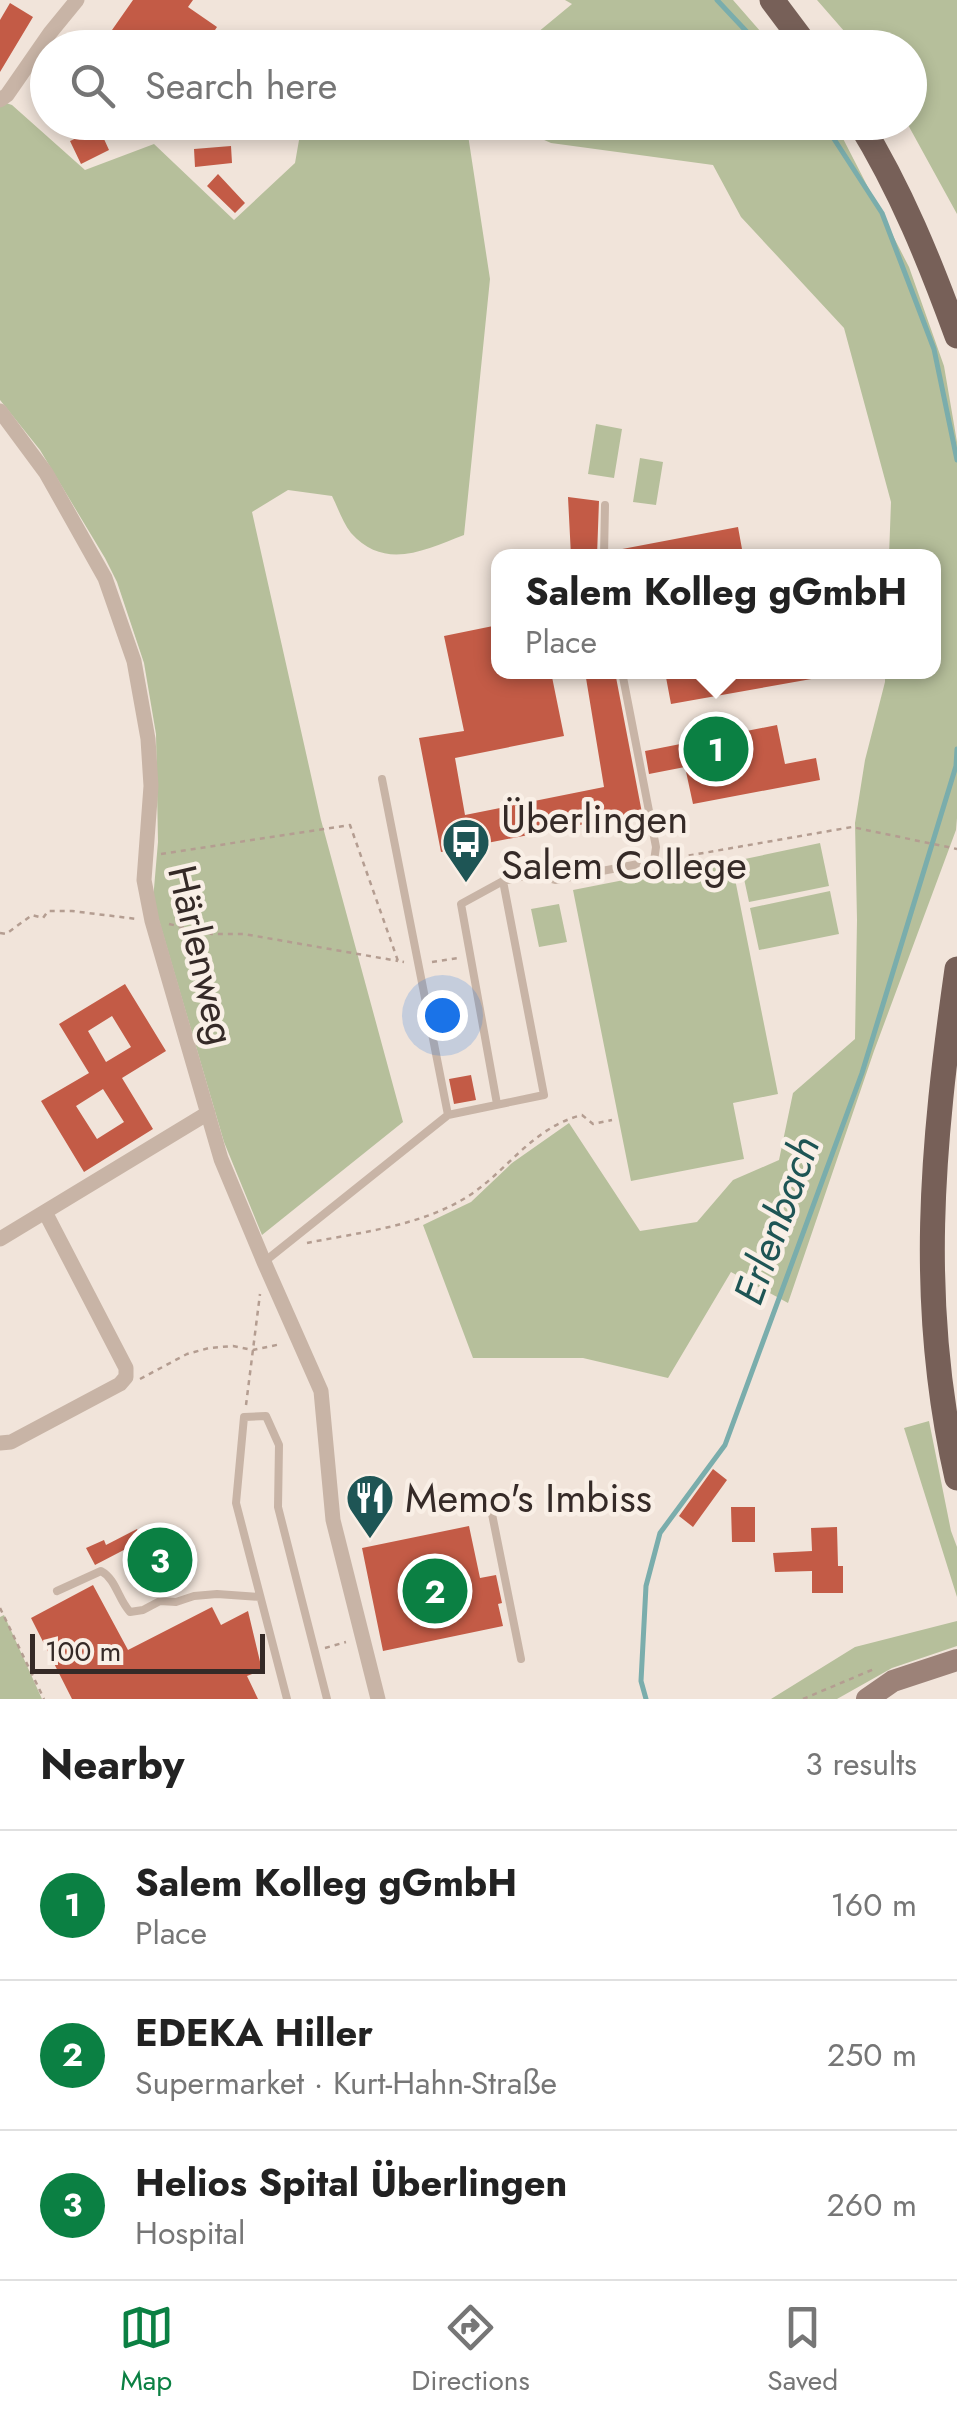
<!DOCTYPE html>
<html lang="en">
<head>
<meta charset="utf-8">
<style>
  :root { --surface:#fff; --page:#f6f6f6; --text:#222; --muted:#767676; --line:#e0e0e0; --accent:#0b8043 }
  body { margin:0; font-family:Jost,sans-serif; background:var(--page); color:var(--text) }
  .scale { position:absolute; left:30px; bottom:25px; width:235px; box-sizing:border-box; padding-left:10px; border:5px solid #352a27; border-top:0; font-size:28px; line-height:35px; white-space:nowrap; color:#352a27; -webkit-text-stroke:8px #f9efe6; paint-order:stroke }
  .you { position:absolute; left:442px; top:1015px; width:35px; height:35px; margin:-25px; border:8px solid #fff; border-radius:50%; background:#1a73e8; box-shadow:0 0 0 15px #1a73e833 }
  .badge { display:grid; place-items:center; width:65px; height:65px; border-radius:50%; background:var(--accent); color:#fff; font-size:32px; font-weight:700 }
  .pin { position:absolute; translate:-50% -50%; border:5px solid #fff; box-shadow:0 2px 10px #0006 }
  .popup { position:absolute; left:491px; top:549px; width:450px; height:130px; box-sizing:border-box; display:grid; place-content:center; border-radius:20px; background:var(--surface); filter:drop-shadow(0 2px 8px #0005); font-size:32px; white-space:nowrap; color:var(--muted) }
  .popup b { font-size:38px; color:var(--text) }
  .popup::after { content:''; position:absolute; left:50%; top:100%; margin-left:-20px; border:20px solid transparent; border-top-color:var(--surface) }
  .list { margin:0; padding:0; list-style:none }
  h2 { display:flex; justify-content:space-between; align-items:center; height:130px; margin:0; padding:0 40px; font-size:42px }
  h2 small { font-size:32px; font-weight:400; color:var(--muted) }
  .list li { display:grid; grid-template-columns:65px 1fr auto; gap:30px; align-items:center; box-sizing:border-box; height:150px; padding:0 40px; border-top:2px solid var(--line) }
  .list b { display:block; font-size:38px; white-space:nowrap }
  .list p { margin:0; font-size:32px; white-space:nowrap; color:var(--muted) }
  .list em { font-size:32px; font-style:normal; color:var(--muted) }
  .icon { flex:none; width:55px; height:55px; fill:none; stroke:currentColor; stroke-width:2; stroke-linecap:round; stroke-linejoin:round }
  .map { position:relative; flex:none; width:957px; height:1699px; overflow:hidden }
  .search { position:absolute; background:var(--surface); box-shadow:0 5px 15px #0003; left:30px; right:30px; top:30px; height:110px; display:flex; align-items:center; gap:25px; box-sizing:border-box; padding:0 35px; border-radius:55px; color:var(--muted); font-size:38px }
  .sheet { height:580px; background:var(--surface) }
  nav { display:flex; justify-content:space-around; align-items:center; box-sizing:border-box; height:140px; border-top:2px solid var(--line); background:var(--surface); font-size:28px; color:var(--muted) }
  nav a { display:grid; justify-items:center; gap:5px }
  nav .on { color:var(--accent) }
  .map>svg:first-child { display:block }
  .green { fill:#b6bf9b }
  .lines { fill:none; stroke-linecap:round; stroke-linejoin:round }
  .stream { stroke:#7aadac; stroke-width:5 }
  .building { fill:#c35b46; fill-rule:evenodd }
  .path { stroke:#b49d91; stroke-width:2.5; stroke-dasharray:5 5; stroke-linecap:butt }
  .lane { stroke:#c8b4a6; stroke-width:8 }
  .street { stroke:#c8b4a6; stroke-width:15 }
  .secondary { stroke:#9c8278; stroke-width:22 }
  .primary { stroke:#776058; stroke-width:25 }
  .labels { text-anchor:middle; stroke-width:9; stroke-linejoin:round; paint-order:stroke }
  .poi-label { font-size:40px; fill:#352a27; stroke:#f9efe6; text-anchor:start }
  .street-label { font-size:40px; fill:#352a27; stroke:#f9efe6 }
  .water-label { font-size:42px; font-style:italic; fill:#1e5555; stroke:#f9efe6 }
</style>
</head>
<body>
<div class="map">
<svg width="957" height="1699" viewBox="0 0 957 1699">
  <rect width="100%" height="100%" fill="#f1e4da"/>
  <!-- green -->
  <path class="green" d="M565 0H733L774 47H520L572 4Z
    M817 0H957V214L907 123 910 122V48L858 47Z
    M0 101 12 105 85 170 154 144 234 220 295 163 302 123H392L468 135 490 279 464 535C425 550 385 571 351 533 343 523 338 508 332 496L288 490 252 512 321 820 403 1122 262 1235 224 1142 153 900 158 842 156 734 144 663 117 582 105 558 40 450 0 400Z
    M506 123H835L909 267 944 366 957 442V818L956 830 874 1051 788 1303 731 1272 668 1378 583 1358H473L423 1225 471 1202 512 1163 569 1123 640 1231 697 1222 733 1180 779 1160 793 1093 855 1039 857 920 855 823 865 760 885 682V672H934V556H889L891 502 844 328 741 217 713 165 551 143Z
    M596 424 622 429 614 478 588 474Z
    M640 458 663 462 656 505 633 502Z
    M820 843 829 886 749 902 740 860Z
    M731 859 778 1094 733 1103 744 1159 631 1181 573 890Z
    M830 891 839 934 759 950 750 908Z
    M559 904 567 942 539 947 531 909Z
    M929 1421 951 1531 957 1547V1597L904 1428Z
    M4 1615 42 1699H0V1617Z
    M957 1621V1646L892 1668 837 1699H771L855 1647Z"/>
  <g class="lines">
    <!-- stream -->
    <path class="stream" d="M717 0 762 48
      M823 122 882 213 934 349 957 460
      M646 1699 641 1681 646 1586 660 1533 725 1445 862 1073 956 766 957 749"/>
  </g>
  <!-- building -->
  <path class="building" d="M133 0H193L188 7 217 27 203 48H138L112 30Z
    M10 3 33 17 0 72V20Z
    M99 128 109 150 81 164 70 141Z
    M231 146 232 163 195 167 194 149Z
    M218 174 245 203 235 213 207 186Z
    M568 497 599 501 597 556H571Z
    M738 527 742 549 702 556H618L617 550Z
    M498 625V672H551L564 736 455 758 465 815 604 787 585 672H615L642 813 441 852 419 738 464 731 444 636Z
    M665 672H694L695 678 731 672H816L817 678 671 704Z
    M777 725 785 764 816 758 820 780 693 804 685 767 649 774 645 751Z
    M125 984 166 1051 122 1078 153 1129 84 1172 41 1101 89 1073 59 1024ZM112 1016 131 1047 106 1062 88 1031ZM103 1089 124 1122 97 1139 76 1106Z
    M471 1075 476 1100 454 1104 449 1079Z
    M713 1469 727 1480 693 1527 679 1516Z
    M731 1507H755V1542H732Z
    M469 1526 480 1578 496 1575 502 1603 498 1604 503 1626 383 1651 362 1548Z
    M837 1527 838 1566H843V1593H812V1571L775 1572 773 1553 812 1551 811 1528Z
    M137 1529 143 1540 95 1565 86 1548 104 1540 106 1545Z
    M160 1531 181 1573 184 1571 190 1582 169 1592 143 1540Z
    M93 1585 128 1650 212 1607 221 1625 248 1611 262 1670 247 1676 258 1699H72L31 1618Z"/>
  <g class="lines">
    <!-- path -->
    <path class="path" d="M161 854 350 825 398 961 404 962
      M669 859 852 827 957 849
      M169 924 212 934H244L398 961
      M0 933 6 934 32 915 43 918 48 911H72L137 919
      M432 962 459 958
      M307 1243C361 1232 423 1226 470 1195 510 1168 532 1128 582 1115L593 1124 612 1120
      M140 1379 187 1354 209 1348 233 1346 253 1350 281 1344
      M246 1405 260 1294
      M0 1608 44 1699
      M325 1648 346 1642
      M803 1699 874 1669"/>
    <!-- lane -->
    <path class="lane" d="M604 556 605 505
      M382 779 448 1115
      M497 1104 461 904 503 881 533 874 555 880 654 861 656 847 622 672
      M264 1262 448 1115 544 1095 503 881
      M489 1499 521 1659
      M57 1591 101 1571C116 1579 118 1599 130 1612L143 1610 160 1601 176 1602 194 1596 217 1594 260 1597
      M287 1699 236 1503 244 1417 266 1416 279 1445 278 1507 327 1699"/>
    <!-- street -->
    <path class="street" d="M0 100 7 95 50 33 77 0
      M0 411 46 473 105 578 134 661 148 739 151 786 144 880 152 921 221 1159 264 1262 321 1391 333 1520 378 1699
      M0 1239 208 1113
      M0 1443 11 1442 120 1384 126 1377V1368L45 1212"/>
    <!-- secondary -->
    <path class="secondary" d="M867 1699 893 1681 957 1660"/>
    <!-- primary -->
    <path class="primary" d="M772 0 808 48
      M859 122C901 190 930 262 957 336
      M957 969C932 1145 917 1303 957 1478"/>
  </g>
  <!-- icons -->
  <defs>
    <g id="bus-pin" transform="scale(2.5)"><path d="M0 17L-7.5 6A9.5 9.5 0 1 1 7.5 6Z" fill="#1e5555" stroke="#f9efe6"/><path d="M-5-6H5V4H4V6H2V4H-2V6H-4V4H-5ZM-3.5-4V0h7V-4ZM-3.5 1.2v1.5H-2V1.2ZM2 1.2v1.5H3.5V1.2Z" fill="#fff"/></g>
    <g id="restaurant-pin" transform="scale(2.5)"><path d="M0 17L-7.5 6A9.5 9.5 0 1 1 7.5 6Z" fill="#1e5555" stroke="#f9efe6"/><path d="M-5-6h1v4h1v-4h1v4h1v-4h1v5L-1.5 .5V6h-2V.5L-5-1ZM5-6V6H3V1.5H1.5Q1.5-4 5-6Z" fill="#fff"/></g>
  </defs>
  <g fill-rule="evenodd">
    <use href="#bus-pin" x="466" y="842"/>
    <use href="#restaurant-pin" x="370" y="1498"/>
  </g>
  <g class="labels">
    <!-- poi labels -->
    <g class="poi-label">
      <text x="501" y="833">Überlingen<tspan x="501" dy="46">Salem College</tspan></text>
      <text x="405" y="1512">Memo's Imbiss</text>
    </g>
    <!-- street labels -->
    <g class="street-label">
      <text transform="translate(202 955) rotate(77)" y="14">Härlenweg</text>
    </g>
    <!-- water labels -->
    <g class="water-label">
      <text transform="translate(776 1220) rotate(-70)" y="15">Erlenbach</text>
    </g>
  </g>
</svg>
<div class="scale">100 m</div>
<div class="you"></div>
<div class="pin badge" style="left:716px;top:749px">1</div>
<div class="popup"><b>Salem Kolleg gGmbH</b>Place</div>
<div class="pin badge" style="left:435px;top:1591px">2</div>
<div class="pin badge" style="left:160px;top:1560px">3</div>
<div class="search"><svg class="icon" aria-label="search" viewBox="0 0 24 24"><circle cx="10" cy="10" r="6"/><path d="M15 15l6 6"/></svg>Search here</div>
</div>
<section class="sheet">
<h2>Nearby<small>3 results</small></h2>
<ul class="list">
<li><span class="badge">1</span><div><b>Salem Kolleg gGmbH</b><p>Place</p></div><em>160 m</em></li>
<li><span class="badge">2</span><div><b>EDEKA Hiller</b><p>Supermarket · Kurt-Hahn-Straße</p></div><em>250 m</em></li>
<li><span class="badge">3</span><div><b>Helios Spital Überlingen</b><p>Hospital</p></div><em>260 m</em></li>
</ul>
</section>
<nav>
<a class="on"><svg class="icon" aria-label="map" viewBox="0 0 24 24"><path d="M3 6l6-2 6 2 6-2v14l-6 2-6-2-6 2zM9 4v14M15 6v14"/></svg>Map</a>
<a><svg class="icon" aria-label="directions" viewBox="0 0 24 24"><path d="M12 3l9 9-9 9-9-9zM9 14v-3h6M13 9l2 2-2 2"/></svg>Directions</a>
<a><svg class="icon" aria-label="saved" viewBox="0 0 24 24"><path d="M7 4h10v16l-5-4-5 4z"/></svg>Saved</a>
</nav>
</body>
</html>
